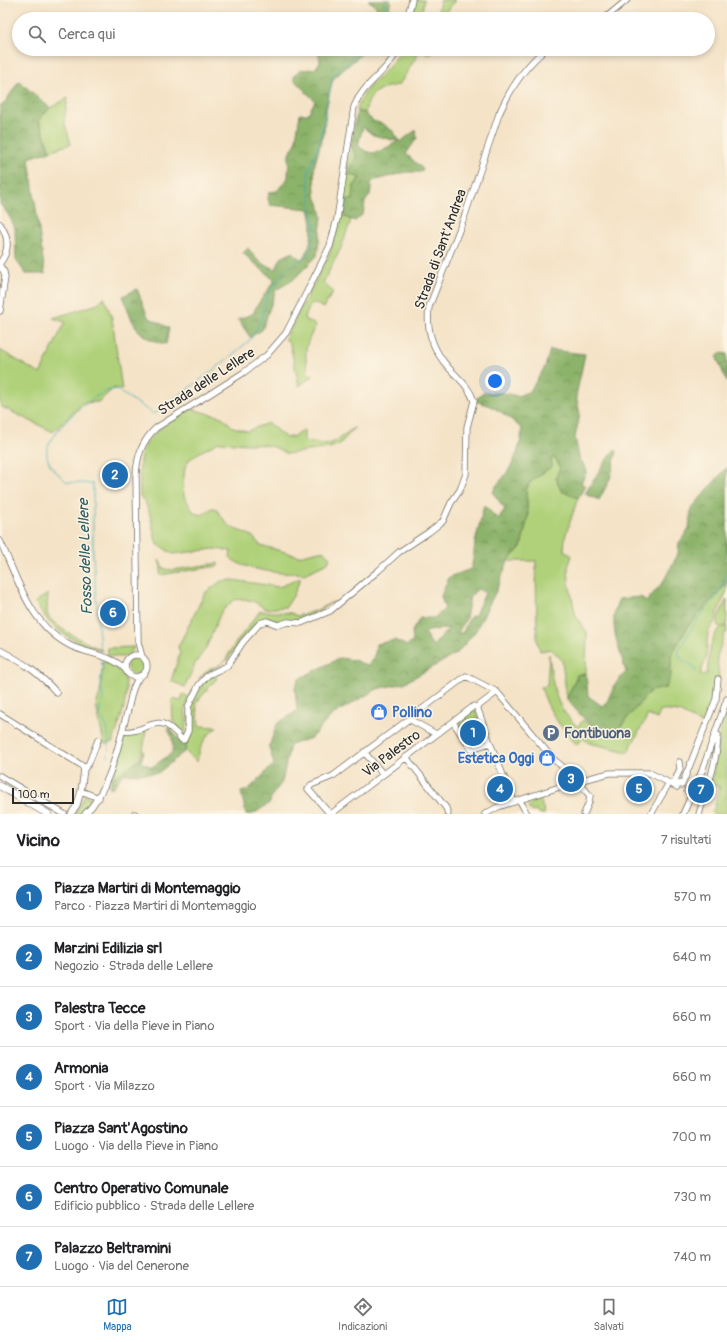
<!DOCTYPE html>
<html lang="it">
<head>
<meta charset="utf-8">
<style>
  :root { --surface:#fff; --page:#f2f2f2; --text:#202124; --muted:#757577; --line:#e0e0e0; --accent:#1f6fb2 }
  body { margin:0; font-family:Pangolin,sans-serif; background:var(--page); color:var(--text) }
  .scale { position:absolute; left:12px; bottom:10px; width:62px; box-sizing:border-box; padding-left:4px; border:2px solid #2b2b2b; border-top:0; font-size:11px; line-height:14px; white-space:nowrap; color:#2b2b2b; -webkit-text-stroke:3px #fcf5e5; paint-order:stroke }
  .you { position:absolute; left:495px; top:381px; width:14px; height:14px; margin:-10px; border:3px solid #fff; border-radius:50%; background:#1a73e8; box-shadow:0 0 0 6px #1a73e833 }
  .badge { display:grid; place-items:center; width:26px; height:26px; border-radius:50%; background:var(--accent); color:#fff; font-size:13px; font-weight:700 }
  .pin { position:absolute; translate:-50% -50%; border:2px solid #fff; box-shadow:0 1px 4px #0006 }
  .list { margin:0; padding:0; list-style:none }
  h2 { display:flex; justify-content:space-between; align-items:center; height:52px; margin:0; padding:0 16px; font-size:17px }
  h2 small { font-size:13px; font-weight:400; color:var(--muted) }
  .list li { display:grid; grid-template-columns:26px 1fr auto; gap:12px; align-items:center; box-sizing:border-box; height:60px; padding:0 16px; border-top:1px solid var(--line) }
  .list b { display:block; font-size:15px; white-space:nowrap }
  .list p { margin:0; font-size:13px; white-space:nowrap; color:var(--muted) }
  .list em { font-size:13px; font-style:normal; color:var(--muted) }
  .icon { flex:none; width:22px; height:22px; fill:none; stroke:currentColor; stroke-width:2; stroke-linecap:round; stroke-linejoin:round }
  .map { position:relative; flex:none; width:727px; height:814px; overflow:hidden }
  .search { position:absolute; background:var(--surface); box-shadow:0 2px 6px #0003; left:12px; right:12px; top:12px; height:44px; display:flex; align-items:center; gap:10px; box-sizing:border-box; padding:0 14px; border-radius:22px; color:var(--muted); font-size:15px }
  .sheet { height:472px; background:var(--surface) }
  nav { display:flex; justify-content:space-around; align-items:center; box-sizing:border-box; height:56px; border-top:1px solid var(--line); background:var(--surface); font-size:11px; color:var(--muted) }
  nav a { display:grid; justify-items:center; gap:2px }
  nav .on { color:var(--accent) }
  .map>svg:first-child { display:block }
  .green { fill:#b0d17a; stroke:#6e7e52 }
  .forest { fill:url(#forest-crowns); stroke:#5c6f4a; fill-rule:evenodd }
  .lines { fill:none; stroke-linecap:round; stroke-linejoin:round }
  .stream { stroke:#3aabb4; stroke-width:1 }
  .minor-casing { stroke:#716b62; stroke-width:7 }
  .major-casing { stroke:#716b62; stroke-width:8 }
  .minor { stroke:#fff; stroke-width:5.5 }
  .major { stroke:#fff; stroke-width:7 }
  .labels { text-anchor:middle; stroke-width:3; stroke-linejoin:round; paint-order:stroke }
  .street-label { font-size:14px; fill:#2b2b2b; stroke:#fcf5e5 }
  .shop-label { font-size:14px; font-weight:bold; fill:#366cbe; stroke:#fcf5e5; text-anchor:start }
  .service-label { font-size:14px; font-weight:bold; fill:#4e5e75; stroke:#fcf5e5; text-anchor:start }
  .water-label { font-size:15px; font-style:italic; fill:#315e62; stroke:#fcf5e5 }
</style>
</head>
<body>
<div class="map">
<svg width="727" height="814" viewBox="0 0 727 814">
  <defs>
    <pattern id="forest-crowns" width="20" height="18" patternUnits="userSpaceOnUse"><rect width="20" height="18" fill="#8cb36a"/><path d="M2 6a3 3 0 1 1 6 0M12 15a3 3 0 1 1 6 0" fill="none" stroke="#739257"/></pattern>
  </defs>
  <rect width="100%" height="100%" fill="#fcf5e5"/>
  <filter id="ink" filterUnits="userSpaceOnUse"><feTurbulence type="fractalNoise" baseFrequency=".025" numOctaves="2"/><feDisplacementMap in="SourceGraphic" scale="8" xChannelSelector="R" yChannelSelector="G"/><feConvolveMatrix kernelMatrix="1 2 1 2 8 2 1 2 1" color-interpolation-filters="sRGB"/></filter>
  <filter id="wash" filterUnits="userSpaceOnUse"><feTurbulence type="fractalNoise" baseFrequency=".012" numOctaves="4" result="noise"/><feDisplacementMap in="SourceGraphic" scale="16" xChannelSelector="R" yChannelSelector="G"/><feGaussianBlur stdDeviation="0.9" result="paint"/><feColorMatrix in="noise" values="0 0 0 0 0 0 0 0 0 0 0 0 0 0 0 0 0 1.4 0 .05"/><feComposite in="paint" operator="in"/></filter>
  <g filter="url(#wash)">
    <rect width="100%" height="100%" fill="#f4e3c7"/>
    <!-- green -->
    <path class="green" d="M415 0H424L421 19H410Z
      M441 0H455L445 13 438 9Z
      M401 49H433L431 55 420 51 399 85C378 88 370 91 365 113L357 111C361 85 391 73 401 49Z
      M68 98 64 121 71 144 50 151 39 120 50 108Z
      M351 145 356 156 349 174 360 177 354 186 353 200 343 199Z
      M341 215 351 220 341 248 323 283 333 292 323 308 314 303 311 304 304 319 316 325C305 345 304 351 308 373L313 376 299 386 290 344 285 339 330 253Z
      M104 297 112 318 122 390 114 388 98 402 83 403 53 432 0 406V350L40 374 65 322 53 318 98 304Z
      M191 409 222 417 233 427 247 431 268 423 286 438 295 436 304 430V441C336 446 330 445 355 427L340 444 330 448 287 454 274 447 264 445 219 442 200 452 189 460 185 467 183 485 184 496 194 513 202 515 212 508H215L229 526 252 536 260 545 299 556 319 551 325 552 330 557 328 563 304 574C296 572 290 574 282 573 269 572 237 567 230 557L231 551 214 549 173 554 157 544C152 530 151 505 140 496 140 485 139 472 140 461 143 435 171 421 191 409Z
      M551 458H555L560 467 556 478 561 491 578 498 565 537 564 550 572 556 568 567 569 583 576 617 587 632 586 674 577 675 567 699 562 660 551 649 540 651 537 640 536 561H508L521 547 528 516 526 491 529 483 552 466Z
      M159 560 164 569 173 570 218 563V566L160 575 161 567Z
      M301 578 293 596 286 607 266 609 253 601 243 599 234 600 221 612 206 648 195 664 185 687 171 681 180 653 178 647 205 593 221 581 233 580 279 587Z
      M727 583V591L717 613 716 620 708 632 706 658 700 675 707 674C709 660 709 635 722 627L717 625 719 615 727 599V625L723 627H727V633H725L717 657 719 676 714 699 704 725 679 712 661 710 657 719 648 715 628 752 589 743 583 738 577 745C560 727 548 711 541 687L547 686 549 654C553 686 553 705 578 727L583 720 598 730 614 734 650 691 671 675V655L689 625Z
      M48 594C48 601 46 611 48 616 55 628 89 644 102 650V651C69 639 54 634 35 602Z
      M333 602 302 620 279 621 265 618 260 619 241 640 227 660 198 679 209 669 219 666 225 661 234 645 260 611 291 613 297 616 315 611Z
      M134 647C128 659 119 658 108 655L107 648Z
      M127 666a9 9 0 1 1 18 0a9 9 0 1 1-18 0Z
      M103 661C106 662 112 663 115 665 138 681 119 722 113 742L104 744 96 705 100 693Z
      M213 675 217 678 196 703 199 726 217 727C204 737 200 746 197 762L185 751 190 734 189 707 206 679Z
      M183 694 189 697 185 710 187 722 184 737 173 721 172 699 181 701Z
      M727 704V812L725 814H712C716 805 716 796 720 787L711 784C716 758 719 730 727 704Z
      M471 711H476L486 741 471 746 458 725 466 719 465 715Z
      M146 730C143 763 138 761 112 778L125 735Z
      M85 795 94 800 83 814H75Z
      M540 799 545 814H540L536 811 533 812 528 808 532 802Z"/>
    <!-- forest -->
    <path class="forest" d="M368 0H391L387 19H372L377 12 376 6Z
      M318 49H367L333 79 326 107 324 131 314 167 315 195 319 203 322 217 317 256 293 280 276 290 262 330 250 337 238 319 253 314C258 301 268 292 274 280L243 253 248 248C256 260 262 265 276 269L281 258 293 252 301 260C313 246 314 227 309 209L270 205 268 199 269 192 277 191 288 178 289 154 295 145 300 114H308L315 101 294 80 295 74 301 70 315 69 320 62Z
      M19 81 50 108 39 120 50 151 29 158 45 274H26L16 260 15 228 8 214 0 204V106L4 104Z
      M357 111 365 113 373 121 383 124 394 132 400 142 416 130 417 138 406 154 423 169 421 172H406L372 181 370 195 365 202 363 214 355 221 341 215 343 199 353 200 354 186 360 178 349 174 356 156 351 145ZM363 127 373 135 397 141V142C381 150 372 160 358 145Z
      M137 289 148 317 169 328 166 344C135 338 133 323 123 296Z
      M550 350 585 354 576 396 580 414 575 437 579 457 587 471 581 483 585 486 578 498 561 491 556 478 560 467 555 458 551 459 552 466 529 483 526 491 528 516 521 547 508 561 496 591 475 632 463 646 456 654 404 683 377 689 332 715 311 738 290 745 282 782 271 797 270 803 253 814H246L241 792 248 790 274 764 269 747 277 724 297 711 295 687 299 679 340 658 354 660 368 666 375 654 376 644 395 640 407 646 413 641 412 631 420 618H434L445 609 441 596 449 577 471 569 473 560 475 543 484 505 498 519 505 509 493 493C495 486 498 484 503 478 514 464 521 447 522 429 507 415 495 406 475 401L482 393H503L518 396 530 391 545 367ZM478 589 485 593 475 615 470 617 463 632 457 634 466 619 470 596ZM449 628 433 646 425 634 428 631Z
      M720 353 727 354V382L717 358Z
      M615 449 617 451 610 479 599 500 585 494 602 466Z
      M727 467V583L689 625 671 655V675L666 688 650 691 614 734C590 727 582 718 567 699L577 675 586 674 588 696 602 706 606 704 615 684 626 672C619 647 607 623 619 599L641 597 646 602 663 582 678 554 679 543 689 529 691 509Z
      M169 727 181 742 187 743 185 751 158 773 123 774 112 788 109 787 112 778 140 760 144 751 141 762 152 767 172 753C173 744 173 735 167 729Z"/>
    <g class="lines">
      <!-- stream -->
      <path class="stream" d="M383 19 386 0
        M100 651 93 555V484L67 482C58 474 45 464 47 450 49 433 99 385 117 390L154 414 215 369 250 340 261 321 267 297 283 272 309 253 316 229 311 207 308 173 320 141 333 76 363 49
        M101 661 103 669 100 681 103 698 99 714C109 726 110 741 108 757
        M696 672 694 666 684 661 678 654 679 649 699 617 717 597 727 575"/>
    </g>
  </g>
  <g filter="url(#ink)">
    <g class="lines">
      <!-- minor casing -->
      <g class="minor-casing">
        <path id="minor" d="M407 19 412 0
          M604 19 627 0
          M0 224C9 237 10 250 0 263
          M0 266 4 272 5 277 0 311
          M0 541C18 579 30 626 71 646 89 654 111 655 125 669
          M0 650C24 663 39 673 57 693
          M125 666a11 11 0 1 1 22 0a11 11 0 1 1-22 0Z
          M142 657 138 642 136 475C137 456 142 441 156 428L243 373 267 355 286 333 330 246 337 219 354 107C363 83 388 72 398 49
          M0 714 81 765 84 769
          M409 719 466 676 497 692 553 759 563 767 579 776 580 781
          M453 722 471 749 490 743 477 707
          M122 731C150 735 156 706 182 740H184L188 731V707L199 685 208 675 227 666 243 642 260 623 267 621 278 625 288 622 301 623 330 611 378 571 399 552 429 532 443 521 451 503 460 490 466 474 467 427 474 401C469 386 458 378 448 367 433 350 426 329 429 307L465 215 499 114C510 89 525 66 546 49
          M98 740 89 763 84 769 81 791 99 798
          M490 743 514 802
          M364 752 383 774
          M406 757 446 808 448 814
          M0 776 64 814
          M578 781 590 796 589 802 584 814
          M675 783 682 785 716 699 718 679
          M673 785 680 769 679 762
          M687 791 703 799
          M520 801 527 814
          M71 814 77 805 81 791
          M85 814C110 790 118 746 127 713 131 700 131 687 140 676
          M134 814H135
          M330 814 308 789 311 785 333 776 409 719 436 734
          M331 814 474 706 477 707 497 692
          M485 814 498 807 578 781 610 773H650L677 787
          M651 814 669 783
          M683 814 702 771 727 699
          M699 814C707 789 717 762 718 735"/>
      </g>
      <!-- major casing -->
      <g class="major-casing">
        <path id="major" d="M0 786 48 814"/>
      </g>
      <!-- minor -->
      <use href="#minor" class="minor"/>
      <!-- major -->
      <use href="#major" class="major"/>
    </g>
  </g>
  <!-- icons -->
  <defs>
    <g id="shop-disc" transform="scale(0.9)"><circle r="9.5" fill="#3f7fe0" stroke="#fcf5e5"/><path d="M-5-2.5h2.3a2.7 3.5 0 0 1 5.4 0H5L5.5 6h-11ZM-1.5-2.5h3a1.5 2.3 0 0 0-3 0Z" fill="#fff"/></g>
    <g id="parking-disc" transform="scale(0.9)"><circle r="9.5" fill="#5c6f8a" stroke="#fcf5e5"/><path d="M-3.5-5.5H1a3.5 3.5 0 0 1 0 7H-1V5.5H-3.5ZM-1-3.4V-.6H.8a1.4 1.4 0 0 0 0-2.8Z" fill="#fff"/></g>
  </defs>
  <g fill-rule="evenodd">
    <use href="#shop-disc" x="379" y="712"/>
    <use href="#parking-disc" x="551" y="733"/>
    <use href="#shop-disc" x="547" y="758"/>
  </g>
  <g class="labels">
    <!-- street labels -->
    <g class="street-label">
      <text transform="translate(440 249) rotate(-70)" y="5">Strada di Sant'Andrea</text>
      <text transform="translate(206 381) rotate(-33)" y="5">Strada delle Lellere</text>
      <text transform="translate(391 753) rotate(-37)" y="5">Via Palestro</text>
    </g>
    <!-- shop labels -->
    <g class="shop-label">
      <text x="392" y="717">Pollino</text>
      <text x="534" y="763" text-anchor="end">Estetica Oggi</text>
    </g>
    <!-- service labels -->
    <g class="service-label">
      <text x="564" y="738">Fontibuona</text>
    </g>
    <!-- water labels -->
    <g class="water-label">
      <text transform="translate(85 557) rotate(-92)" y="5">Fosso delle Lellere</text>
    </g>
  </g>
</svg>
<div class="scale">100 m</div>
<div class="you"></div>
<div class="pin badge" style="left:473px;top:733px">1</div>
<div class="pin badge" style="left:115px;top:475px">2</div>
<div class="pin badge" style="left:571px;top:779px">3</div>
<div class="pin badge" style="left:500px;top:789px">4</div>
<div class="pin badge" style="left:639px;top:789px">5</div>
<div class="pin badge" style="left:113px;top:613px">6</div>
<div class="pin badge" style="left:701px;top:790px">7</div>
<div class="search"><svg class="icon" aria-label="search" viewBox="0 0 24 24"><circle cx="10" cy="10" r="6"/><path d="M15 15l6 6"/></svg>Cerca qui</div>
</div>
<section class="sheet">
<h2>Vicino<small>7 risultati</small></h2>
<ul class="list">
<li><span class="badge">1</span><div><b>Piazza Martiri di Montemaggio</b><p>Parco · Piazza Martiri di Montemaggio</p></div><em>570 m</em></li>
<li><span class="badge">2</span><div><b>Marzini Edilizia srl</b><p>Negozio · Strada delle Lellere</p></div><em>640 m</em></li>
<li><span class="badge">3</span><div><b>Palestra Tecce</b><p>Sport · Via della Pieve in Piano</p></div><em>660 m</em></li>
<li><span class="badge">4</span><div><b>Armonia</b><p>Sport · Via Milazzo</p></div><em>660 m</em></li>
<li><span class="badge">5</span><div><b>Piazza Sant'Agostino</b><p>Luogo · Via della Pieve in Piano</p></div><em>700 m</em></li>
<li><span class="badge">6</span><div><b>Centro Operativo Comunale</b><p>Edificio pubblico · Strada delle Lellere</p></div><em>730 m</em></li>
<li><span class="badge">7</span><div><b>Palazzo Beltramini</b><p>Luogo · Via del Cenerone</p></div><em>740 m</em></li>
</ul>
</section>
<nav>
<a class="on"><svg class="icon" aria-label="map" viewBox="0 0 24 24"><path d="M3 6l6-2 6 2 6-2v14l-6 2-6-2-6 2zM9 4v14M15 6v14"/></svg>Mappa</a>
<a><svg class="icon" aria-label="directions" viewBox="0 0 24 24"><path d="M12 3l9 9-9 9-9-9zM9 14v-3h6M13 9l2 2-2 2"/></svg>Indicazioni</a>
<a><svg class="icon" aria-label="saved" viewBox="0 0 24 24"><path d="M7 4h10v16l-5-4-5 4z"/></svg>Salvati</a>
</nav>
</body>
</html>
